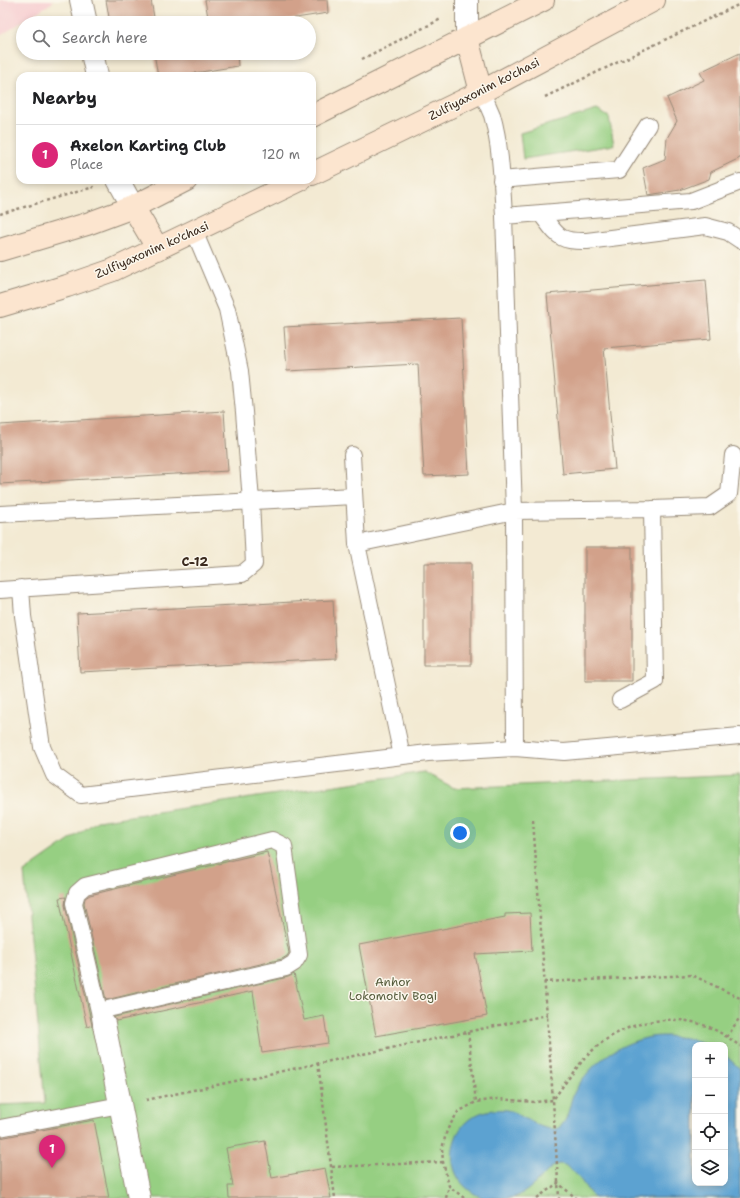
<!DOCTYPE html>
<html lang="en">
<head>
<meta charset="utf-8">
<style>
  :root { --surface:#fff; --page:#f2f2f2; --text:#202124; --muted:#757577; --line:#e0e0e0; --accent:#db2777 }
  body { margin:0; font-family:"Shantell Sans",sans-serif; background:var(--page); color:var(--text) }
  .controls { position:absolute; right:12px; bottom:12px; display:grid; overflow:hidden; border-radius:8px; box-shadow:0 2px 6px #0003 }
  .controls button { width:36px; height:36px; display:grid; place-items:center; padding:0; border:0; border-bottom:1px solid var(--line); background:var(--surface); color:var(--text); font:20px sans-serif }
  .you { position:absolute; left:460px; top:833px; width:14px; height:14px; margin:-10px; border:3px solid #fff; border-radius:50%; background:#1a73e8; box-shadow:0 0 0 6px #1a73e833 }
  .badge { display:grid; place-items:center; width:26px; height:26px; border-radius:50%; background:var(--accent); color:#fff; font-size:13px; font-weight:700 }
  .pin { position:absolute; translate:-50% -33px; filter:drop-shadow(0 1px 2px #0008) }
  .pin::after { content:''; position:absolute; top:21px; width:14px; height:12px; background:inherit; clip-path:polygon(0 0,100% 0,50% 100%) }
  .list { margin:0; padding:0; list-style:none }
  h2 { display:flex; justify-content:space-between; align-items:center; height:52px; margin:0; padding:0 16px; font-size:17px }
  h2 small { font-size:13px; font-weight:400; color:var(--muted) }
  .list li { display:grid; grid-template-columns:26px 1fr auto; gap:12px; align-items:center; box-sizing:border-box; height:60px; padding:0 16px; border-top:1px solid var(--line) }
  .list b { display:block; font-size:15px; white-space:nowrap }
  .list p { margin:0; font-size:13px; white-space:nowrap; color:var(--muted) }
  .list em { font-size:13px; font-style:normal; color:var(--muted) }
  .icon { flex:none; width:22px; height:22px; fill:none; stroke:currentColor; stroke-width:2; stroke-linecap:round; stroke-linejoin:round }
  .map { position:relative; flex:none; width:740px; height:1198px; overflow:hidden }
  .search { position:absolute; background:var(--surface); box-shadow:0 2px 6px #0003; left:16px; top:16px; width:300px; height:44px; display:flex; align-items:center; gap:10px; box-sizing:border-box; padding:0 14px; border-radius:22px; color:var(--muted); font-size:15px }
  .panel { position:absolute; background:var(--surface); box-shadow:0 2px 6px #0003; left:16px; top:72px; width:300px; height:112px; border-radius:12px }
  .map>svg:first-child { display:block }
  .built { fill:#f7cfd1 }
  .green { fill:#96cf82; stroke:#687c50; fill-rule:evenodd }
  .water { fill:#5ba2d1; stroke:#4b6678 }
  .building { fill:#d2a18a }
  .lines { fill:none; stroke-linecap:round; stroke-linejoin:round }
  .service-casing { stroke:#978a78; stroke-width:18 }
  .pedestrian-casing { stroke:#978a78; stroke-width:24 }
  .minor-casing { stroke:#978a78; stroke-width:24 }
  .secondary-casing { stroke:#978a78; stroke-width:24 }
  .path { stroke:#978a78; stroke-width:2.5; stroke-dasharray:3 3; stroke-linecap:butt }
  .service { stroke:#fff; stroke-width:16 }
  .pedestrian { stroke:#fff; stroke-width:22 }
  .minor { stroke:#fff; stroke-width:22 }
  .secondary { stroke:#fce5cf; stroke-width:22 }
  .labels { text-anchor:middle; stroke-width:3; stroke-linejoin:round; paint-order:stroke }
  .street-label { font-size:12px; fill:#3b2a1e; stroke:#fbf7ec }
  .park-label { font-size:12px; fill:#565c3c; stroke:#fbf7ec }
  .neighbourhood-label { font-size:13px; font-weight:bold; fill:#3b2a1e; stroke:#fbf7ec }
</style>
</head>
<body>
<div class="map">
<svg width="740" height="1198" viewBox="0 0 740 1198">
  <rect width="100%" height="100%" fill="#fbf7ec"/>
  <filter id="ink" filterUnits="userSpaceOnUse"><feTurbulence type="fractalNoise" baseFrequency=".025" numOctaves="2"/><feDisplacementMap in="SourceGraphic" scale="8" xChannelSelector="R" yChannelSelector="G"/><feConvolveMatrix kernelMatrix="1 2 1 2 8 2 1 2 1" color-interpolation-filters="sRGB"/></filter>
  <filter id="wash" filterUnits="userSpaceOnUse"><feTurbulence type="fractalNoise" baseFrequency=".012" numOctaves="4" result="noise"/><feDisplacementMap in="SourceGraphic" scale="16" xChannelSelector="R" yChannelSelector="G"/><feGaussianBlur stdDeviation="0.9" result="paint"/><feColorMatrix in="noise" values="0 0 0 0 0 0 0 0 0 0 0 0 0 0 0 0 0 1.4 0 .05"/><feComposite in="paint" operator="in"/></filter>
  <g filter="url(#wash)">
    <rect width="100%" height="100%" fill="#f3ead3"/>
    <!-- built -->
    <path class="built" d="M0 0H52L53 2 0 36Z"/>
    <!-- green -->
    <path class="green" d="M597 110 609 117 614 145 523 159 520 133Z
      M424 772 454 788 740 775V1198H0V1105L45 1103 24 872 97 821ZM695 1045H725V1183H695Z"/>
    <!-- water -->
    <path class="water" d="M667 1036 687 1038 707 1045H695V1183H725V1055L740 1069V1196L738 1198H594C584 1188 569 1154 552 1167 541 1177 529 1192 515 1197 510 1198 502 1198 497 1198 493 1198 488 1198 485 1198 479 1197 473 1193 469 1190 447 1173 448 1142 465 1123 470 1118 477 1114 483 1112 491 1110 499 1109 507 1110 521 1113 550 1139 562 1125 570 1116 569 1101 575 1091 590 1064 616 1045 646 1038 653 1036 660 1036 667 1036Z"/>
    <g id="blocks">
      <!-- building -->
      <path class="building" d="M106 0H151L155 23H110Z
        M205 0H327L328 13 283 20V23H209Z
        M154 53H237L238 66 176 76H158Z
        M740 53V158L711 172 709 179 680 190 648 195 643 168 665 159 667 138 677 121 667 98 704 80 700 72Z
        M706 280 711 339 604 348 615 469 563 474 547 294Z
        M461 318 469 474 424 476 418 364 287 371 284 327Z
        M224 411 228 471 0 484V425Z
        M585 547H632V681H585Z
        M424 563H471V665H424Z
        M333 600 336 659 80 672 77 613Z
        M267 852 288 948 289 953 287 956 282 959 106 1000 84 903 85 898 90 895Z
        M66 897 65 905 92 1025 87 1027 59 898Z
        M530 913 532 951 475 954 487 1016 376 1036 359 945 505 917V914Z
        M294 974 304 1020 324 1016 328 1043 262 1053 253 991 116 1021 114 1017 288 977Z
        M94 1120 109 1198H0V1138Z
        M265 1141 272 1178 325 1168 331 1198H229L228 1186H233L226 1148Z"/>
    </g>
  </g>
  <g filter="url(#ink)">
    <use href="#blocks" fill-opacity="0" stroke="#978a78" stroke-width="1"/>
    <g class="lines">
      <!-- service casing -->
      <g class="service-casing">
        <path id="service" d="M481 92C485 99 489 107 492 115 501 146 502 184 504 216L514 511 515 748
          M501 180 619 170 648 125
          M540 213C558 235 557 242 587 241L705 226 728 232 740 240
          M504 216 691 201 740 182
          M352 455 357 544 402 756
          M0 514 354 496
          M357 544 514 511 652 509 710 507 729 494 733 455
          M21 588 23 616 42 747 54 775 81 795 428 753 515 748 564 752 740 736
          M0 590 242 574 254 564 251 501 244 412 240 371 227 309 194 231
          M620 700 655 681 652 509
          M99 1011 286 968 294 963 299 955 284 846 272 840 85 886 77 893 74 903 99 1011 103 1035
          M0 1128 120 1105"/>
      </g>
      <!-- pedestrian casing -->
      <g class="pedestrian-casing">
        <path id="pedestrian" d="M104 1024 139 1198"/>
      </g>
      <!-- minor casing -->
      <g class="minor-casing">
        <path id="minor" d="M81 0 86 23
          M467 38V0
          M92 53 97 76
          M118 180 133 207"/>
      </g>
      <!-- secondary casing -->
      <g class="secondary-casing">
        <path id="secondary" d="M467 38 481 92
          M312 116 543 0
          M312 174 481 92 654 0
          M133 207 158 249
          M0 250 87 224 133 207 186 180
          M0 306 67 286 113 270 300 180"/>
      </g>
      <!-- path -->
      <path class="path" d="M362 59 441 19
        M545 97 740 4
        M0 214 94 187
        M533 820 553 1100 559 1198
        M544 982 692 975 740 998
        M468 1032 476 1102
        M727 1037 740 1017
        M318 1063 335 1198
        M146 1100 547 1015
        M332 1167 443 1162
        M446 1198 449 1186
        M464 1198 449 1186 443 1162 442 1149 447 1130 458 1112 476 1102 497 1099 535 1102 553 1100C565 1083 576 1067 591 1052 622 1021 677 1009 717 1031 725 1035 733 1041 740 1046
        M537 1198 558 1183 576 1198"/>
      <!-- service -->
      <use href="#service" class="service"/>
      <!-- pedestrian -->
      <use href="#pedestrian" class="pedestrian"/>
      <!-- minor -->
      <use href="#minor" class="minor"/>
      <!-- secondary -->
      <use href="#secondary" class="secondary"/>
    </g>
  </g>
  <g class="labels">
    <!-- street labels -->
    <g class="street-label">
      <text transform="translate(484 89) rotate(-27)" y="4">Zulfiyaxonim ko'chasi</text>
      <text transform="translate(152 250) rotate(-24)" y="4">Zulfiyaxonim ko'chasi</text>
    </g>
    <!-- park labels -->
    <g class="park-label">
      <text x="393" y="986">Anhor<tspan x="393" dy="14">Lokomotiv Bogi</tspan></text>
    </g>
    <!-- neighbourhood labels -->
    <g class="neighbourhood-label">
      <text x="195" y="566">C-12</text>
    </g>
  </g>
</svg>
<div class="controls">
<button>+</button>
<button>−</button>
<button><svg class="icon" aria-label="locate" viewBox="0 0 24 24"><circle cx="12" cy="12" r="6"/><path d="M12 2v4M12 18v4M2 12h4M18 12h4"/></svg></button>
<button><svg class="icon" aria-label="layers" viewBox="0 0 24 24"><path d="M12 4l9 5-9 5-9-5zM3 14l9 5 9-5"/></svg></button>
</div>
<div class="you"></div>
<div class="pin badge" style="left:52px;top:1168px">1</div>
<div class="search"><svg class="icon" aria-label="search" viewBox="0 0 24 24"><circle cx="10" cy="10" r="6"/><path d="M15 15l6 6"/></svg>Search here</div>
<section class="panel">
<h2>Nearby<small></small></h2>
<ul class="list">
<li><span class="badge">1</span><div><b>Axelon Karting Club</b><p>Place</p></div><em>120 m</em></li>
</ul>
</section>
</div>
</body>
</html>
